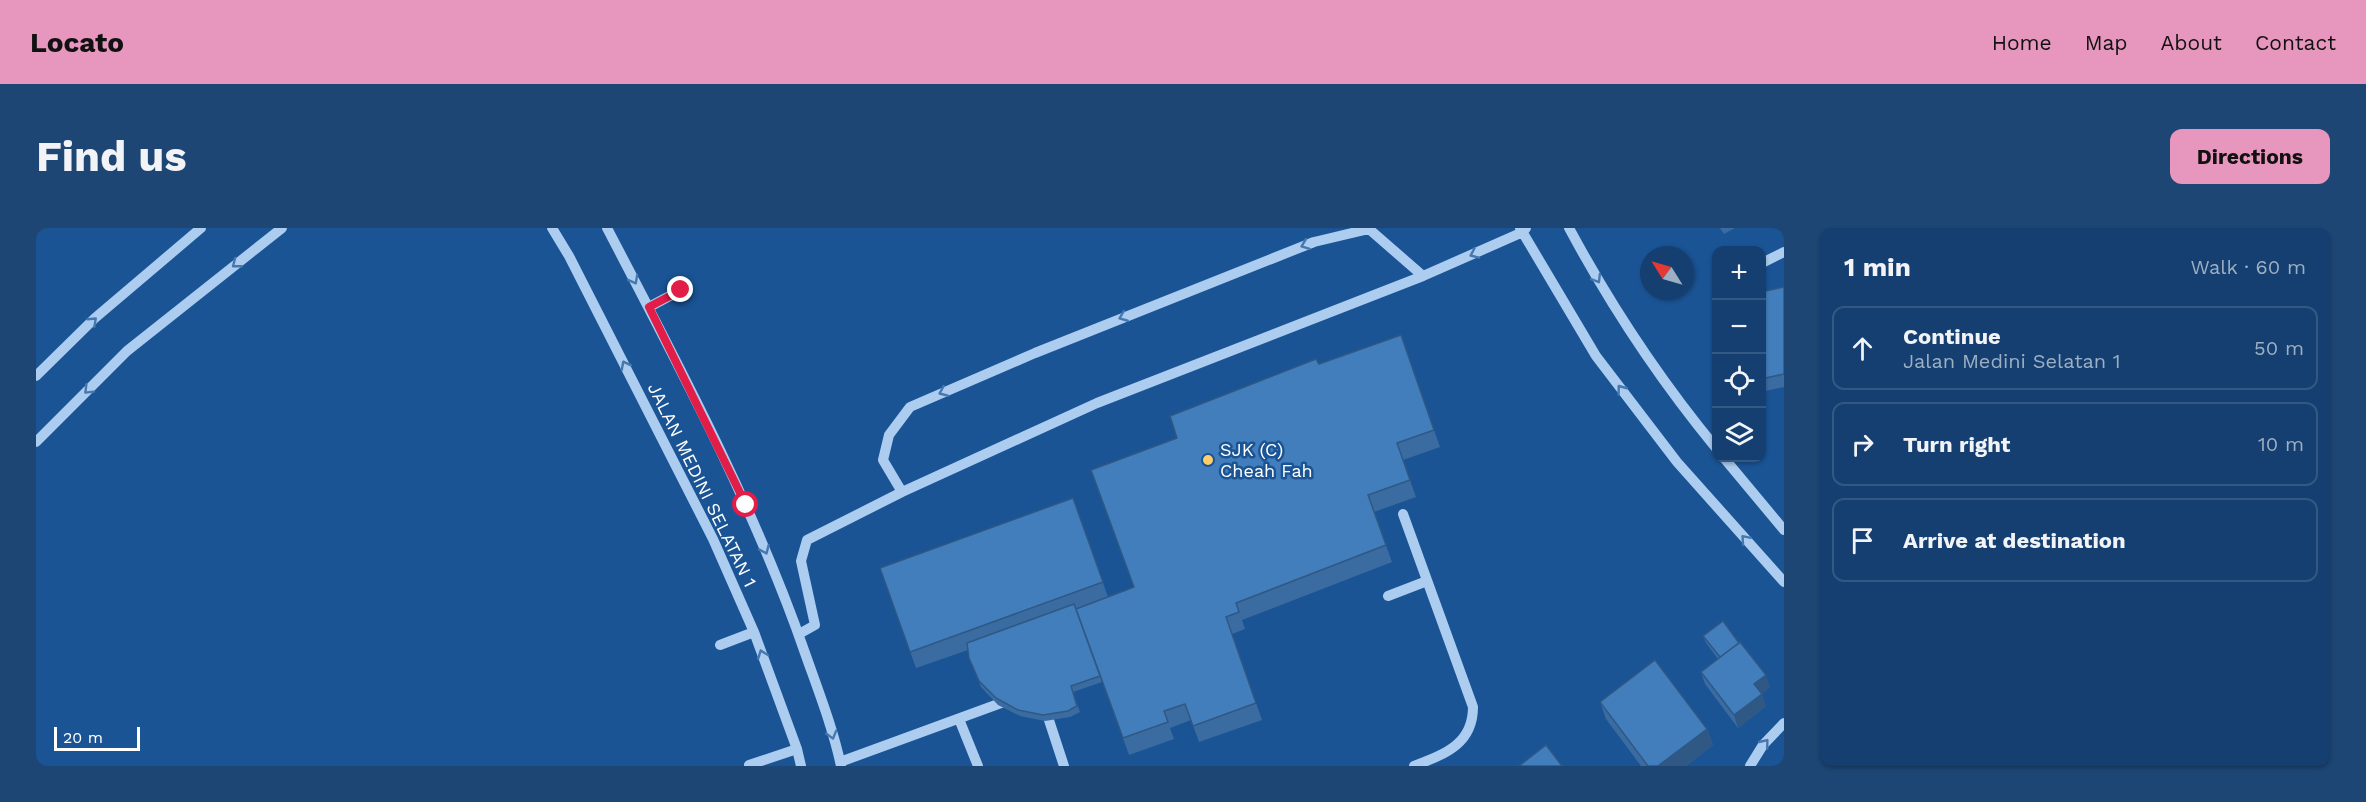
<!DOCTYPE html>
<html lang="en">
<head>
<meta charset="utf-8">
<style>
  :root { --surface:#143f70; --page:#1d4675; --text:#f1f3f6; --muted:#9dafc3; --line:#335883; --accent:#e797bd }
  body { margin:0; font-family:"Work Sans",sans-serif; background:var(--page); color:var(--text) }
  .controls { position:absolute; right:18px; top:18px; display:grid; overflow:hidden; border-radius:12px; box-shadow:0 2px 4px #0004 }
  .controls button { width:54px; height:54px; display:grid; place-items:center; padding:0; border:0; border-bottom:2px solid var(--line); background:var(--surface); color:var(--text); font:30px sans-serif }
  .compass { position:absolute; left:1604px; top:18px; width:54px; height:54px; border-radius:50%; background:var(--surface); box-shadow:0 2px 4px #0004; rotate:307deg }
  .scale { position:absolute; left:18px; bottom:15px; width:86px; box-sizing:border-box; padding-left:6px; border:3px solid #fff; border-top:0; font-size:16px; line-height:21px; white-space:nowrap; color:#fff; -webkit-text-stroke:4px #1a5495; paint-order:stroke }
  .stop { position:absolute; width:18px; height:18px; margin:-14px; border:4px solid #e11d48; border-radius:50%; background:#fff }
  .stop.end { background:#e11d48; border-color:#fff; box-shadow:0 2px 6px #0008 }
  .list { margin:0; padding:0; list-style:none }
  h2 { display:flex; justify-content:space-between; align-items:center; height:78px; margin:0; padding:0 24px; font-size:26px }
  h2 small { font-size:20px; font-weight:400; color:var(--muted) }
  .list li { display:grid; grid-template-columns:39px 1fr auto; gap:18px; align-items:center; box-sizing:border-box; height:84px; margin:0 12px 12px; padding:0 12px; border:2px solid var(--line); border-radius:12px }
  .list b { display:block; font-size:22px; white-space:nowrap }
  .list p { margin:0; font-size:20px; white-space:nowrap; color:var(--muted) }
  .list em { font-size:20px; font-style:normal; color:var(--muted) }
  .icon { flex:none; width:33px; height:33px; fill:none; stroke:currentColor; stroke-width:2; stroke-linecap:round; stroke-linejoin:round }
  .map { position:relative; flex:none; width:1748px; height:538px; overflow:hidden; border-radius:12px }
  header { display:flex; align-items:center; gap:36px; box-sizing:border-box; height:84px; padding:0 30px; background:var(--accent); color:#111 }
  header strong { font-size:28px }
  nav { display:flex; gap:33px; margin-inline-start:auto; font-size:21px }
  .intro { display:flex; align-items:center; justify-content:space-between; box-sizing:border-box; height:144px; padding:0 36px }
  h1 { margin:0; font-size:42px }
  .button { padding:15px 27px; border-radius:12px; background:var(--accent); color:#111; font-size:21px; font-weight:700 }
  main { display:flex; gap:36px; padding:0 36px }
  aside { flex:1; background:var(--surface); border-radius:12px; box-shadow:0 2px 4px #0004 }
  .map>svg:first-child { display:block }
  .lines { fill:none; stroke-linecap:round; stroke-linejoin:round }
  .minor { stroke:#accdf0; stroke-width:10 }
  .wall { fill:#3a6ca2 }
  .shaded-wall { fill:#2f5884 }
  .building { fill:#437ebc; stroke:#2f5884; stroke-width:1.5 }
  .oneway { stroke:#4678b0 }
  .route { stroke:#e11d48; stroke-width:8 }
  .poi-dot { fill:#ffce6b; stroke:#1a5495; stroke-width:2 }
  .labels { text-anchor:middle; stroke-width:5; stroke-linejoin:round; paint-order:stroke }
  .poi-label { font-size:18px; fill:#fff; stroke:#1a5495; text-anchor:start }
  .street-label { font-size:18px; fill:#fff; stroke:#1a5495 }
</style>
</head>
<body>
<header>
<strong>Locato</strong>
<nav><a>Home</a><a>Map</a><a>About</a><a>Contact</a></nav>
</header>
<div class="intro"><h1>Find us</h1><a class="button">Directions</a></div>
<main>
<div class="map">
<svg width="1748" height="538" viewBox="0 0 1748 538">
  <rect width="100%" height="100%" fill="#1a5495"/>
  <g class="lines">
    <!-- minor -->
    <path class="minor" d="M516 0 533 28 677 311 718 404 761 521 765 538
      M571 0C643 138 718 278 769 425 782 462 797 500 805 538
      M1484 0 1560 128 1641 234 1748 354
      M1533 0C1575 78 1624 152 1680 220
      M1726 35 1748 24
      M613 79 645 62
      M0 148 59 90 165 0
      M0 214 91 123 246 0
      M1688 230 1748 302
      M866 264 1061 175 1387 48
      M1367 286 1437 479C1437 516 1409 526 1378 538
      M1352 368 1391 353
      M763 406 779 397 765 333 771 312 866 264 847 232 853 207 874 179 999 125 1278 14 1333 1 1387 48 1487 4 1490 0
      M684 417 718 404
      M1009 480 1028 538
      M923 491 942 538
      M804 534 976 471
      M713 537 761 521
      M1714 538 1727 517 1748 495"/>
  </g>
  <!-- wall -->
  <path class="wall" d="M1684 0H1699L1688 6Z
    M1748 59V159L1725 164V64Z
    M1365 107 1404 219 1367 232 1380 269 1338 284 1356 334 1206 392 1209 401 1196 406 1226 492 1163 514 1155 492 1134 500 1138 511 1093 527 1041 383 1066 454 1037 464 1044 484 1034 489 1009 493 984 488 962 477 945 459 933 430 932 422 880 440 844 340 1037 270 1072 369 1098 359 1141 210 1283 136Z
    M1667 408 1734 459 1725 466 1730 478 1702 500 1669 456 1665 444 1682 431 1670 415Z
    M1564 474 1671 501 1677 517 1650 538H1605L1570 491Z"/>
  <!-- shaded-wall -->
  <path class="shaded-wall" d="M1730 447 1734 459 1722 468 1718 456Z
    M1726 466 1730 478 1702 500 1698 487Z
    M1671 501 1677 517 1650 538H1622Z"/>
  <!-- building -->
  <path class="building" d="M1748 59V146L1725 151V64Z
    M1365 107 1398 202 1361 215 1374 252 1332 267 1350 317 1200 375 1203 384 1190 389 1220 475 1157 498 1149 476 1128 483 1132 494 1087 510 1040 381 1098 359 1055 242 1141 210 1134 188 1280 131 1283 136Z
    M1037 270 1067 354 874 424 844 340Z
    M1038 376 1064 448 1035 458 1041 478 1032 483 1007 487 982 482 960 470 943 453 933 430 931 415Z
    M1687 393 1703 415 1684 429 1667 408Z
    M1704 414 1730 447 1718 456 1726 466 1698 487 1665 444Z
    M1619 432 1671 501 1622 538H1612L1564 474Z
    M1510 517 1526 538H1483Z"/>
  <!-- one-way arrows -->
  <defs><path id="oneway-chevron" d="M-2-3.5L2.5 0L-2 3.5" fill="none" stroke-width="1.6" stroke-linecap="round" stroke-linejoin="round" transform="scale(1.5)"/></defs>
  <g class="oneway">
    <use href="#oneway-chevron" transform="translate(1269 17) rotate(159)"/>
    <use href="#oneway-chevron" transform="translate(1438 26) rotate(156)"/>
    <use href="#oneway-chevron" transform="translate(200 36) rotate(142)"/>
    <use href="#oneway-chevron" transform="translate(1561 51) rotate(59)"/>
    <use href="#oneway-chevron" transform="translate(598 52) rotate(62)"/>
    <use href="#oneway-chevron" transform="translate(1087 89) rotate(158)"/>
    <use href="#oneway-chevron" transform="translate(57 93) rotate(-43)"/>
    <use href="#oneway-chevron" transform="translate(589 137) rotate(-117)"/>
    <use href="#oneway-chevron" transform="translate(1585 161) rotate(-127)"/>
    <use href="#oneway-chevron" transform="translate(52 162) rotate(135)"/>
    <use href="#oneway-chevron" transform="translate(907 164) rotate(157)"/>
    <use href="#oneway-chevron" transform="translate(1709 311) rotate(-131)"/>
    <use href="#oneway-chevron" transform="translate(729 322) rotate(66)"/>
    <use href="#oneway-chevron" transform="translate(726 426) rotate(-111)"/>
    <use href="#oneway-chevron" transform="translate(796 507) rotate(74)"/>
    <use href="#oneway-chevron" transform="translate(1729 515) rotate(-51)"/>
  </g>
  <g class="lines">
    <!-- route -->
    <path class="route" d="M645 62 613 79 710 277"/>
  </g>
  <!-- markers -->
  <circle class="poi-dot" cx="1172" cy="232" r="6"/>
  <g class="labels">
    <!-- poi labels -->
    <g class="poi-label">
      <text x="1184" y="228">SJK (C)<tspan x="1184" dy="21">Cheah Fah</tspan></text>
    </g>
    <!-- street labels -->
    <g class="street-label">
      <text transform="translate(666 257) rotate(64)" y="6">JALAN MEDINI SELATAN 1</text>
    </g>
  </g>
</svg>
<div class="controls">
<button>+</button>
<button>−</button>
<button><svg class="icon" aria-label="locate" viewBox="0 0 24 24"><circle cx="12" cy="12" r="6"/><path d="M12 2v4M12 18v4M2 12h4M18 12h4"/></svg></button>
<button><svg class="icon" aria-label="layers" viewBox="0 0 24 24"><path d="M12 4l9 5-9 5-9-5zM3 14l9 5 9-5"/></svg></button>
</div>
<svg class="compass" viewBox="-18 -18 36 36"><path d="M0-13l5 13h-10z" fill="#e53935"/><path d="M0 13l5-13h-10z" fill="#9dafc3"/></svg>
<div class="scale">20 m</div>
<div class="stop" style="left:710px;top:277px"></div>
<div class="stop end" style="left:645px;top:62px"></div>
</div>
<aside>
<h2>1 min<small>Walk · 60 m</small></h2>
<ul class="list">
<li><svg class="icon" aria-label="ahead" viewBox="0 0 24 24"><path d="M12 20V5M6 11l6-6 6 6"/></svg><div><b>Continue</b><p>Jalan Medini Selatan 1</p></div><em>50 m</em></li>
<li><svg class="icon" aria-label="right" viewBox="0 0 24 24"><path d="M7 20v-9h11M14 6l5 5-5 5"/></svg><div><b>Turn right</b></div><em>10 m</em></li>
<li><svg class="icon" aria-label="arrive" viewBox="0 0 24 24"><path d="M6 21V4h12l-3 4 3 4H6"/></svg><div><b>Arrive at destination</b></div></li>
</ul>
</aside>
</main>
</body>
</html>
